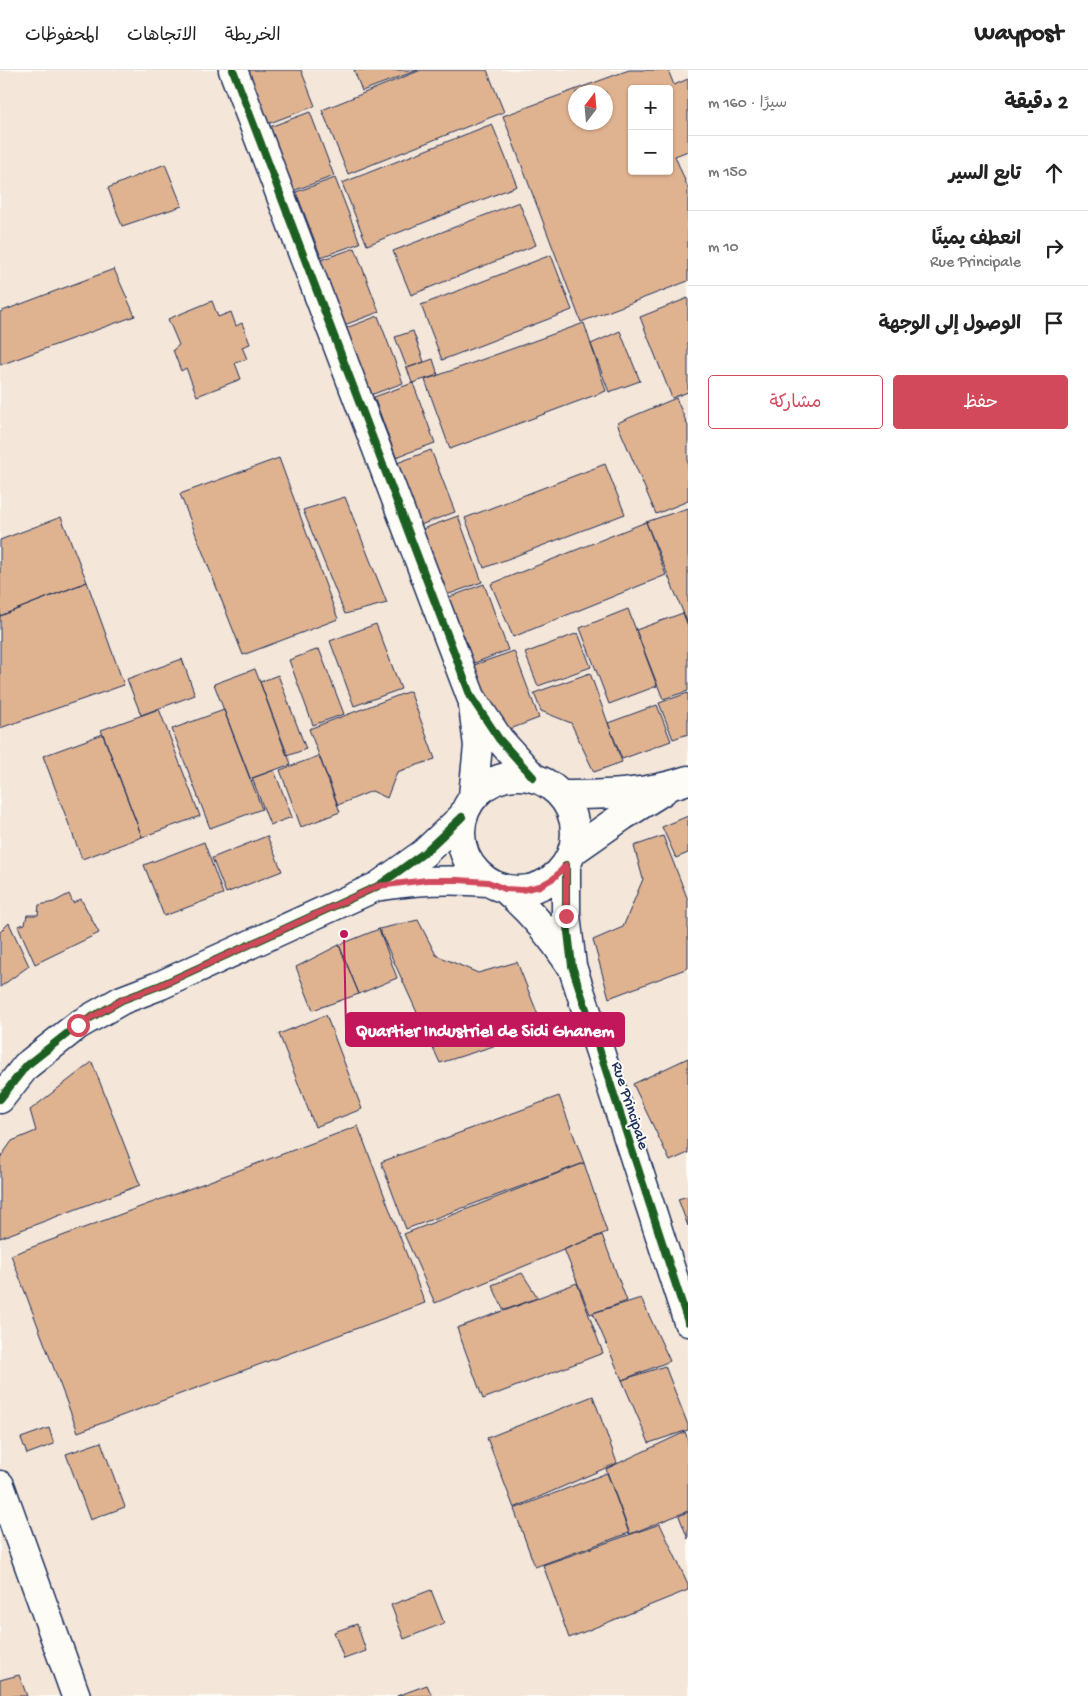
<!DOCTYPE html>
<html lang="ar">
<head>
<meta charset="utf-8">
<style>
  :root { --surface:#fff; --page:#f6f6f6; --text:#222; --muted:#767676; --line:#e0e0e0; --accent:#d1495b }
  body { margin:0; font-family:"Gochi Hand","Playpen Sans Arabic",sans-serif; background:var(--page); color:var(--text); direction:rtl }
  .controls { position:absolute; right:15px; top:15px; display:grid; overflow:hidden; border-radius:5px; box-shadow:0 1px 4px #0004 }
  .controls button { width:45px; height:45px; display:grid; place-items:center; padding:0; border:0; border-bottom:1px solid var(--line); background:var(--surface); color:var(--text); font:25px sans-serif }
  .compass { position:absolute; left:568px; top:15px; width:45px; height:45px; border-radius:50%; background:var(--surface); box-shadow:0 1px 4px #0004; rotate:16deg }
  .stop { position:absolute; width:15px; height:15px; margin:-11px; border:4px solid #d1495b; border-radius:50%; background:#fff }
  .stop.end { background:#d1495b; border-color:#fff; box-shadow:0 1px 5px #0008 }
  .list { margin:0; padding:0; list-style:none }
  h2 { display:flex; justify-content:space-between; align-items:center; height:65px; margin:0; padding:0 20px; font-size:21px }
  h2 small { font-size:16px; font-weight:400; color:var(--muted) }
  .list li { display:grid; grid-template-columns:32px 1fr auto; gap:15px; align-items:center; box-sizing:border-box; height:75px; padding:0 20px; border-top:1px solid var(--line) }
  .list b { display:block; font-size:19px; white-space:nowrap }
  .list p { margin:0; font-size:16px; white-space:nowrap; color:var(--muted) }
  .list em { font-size:16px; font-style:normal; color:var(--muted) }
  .actions { display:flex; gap:10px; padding:15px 20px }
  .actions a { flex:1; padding:11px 0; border:1px solid var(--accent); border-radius:5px; text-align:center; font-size:18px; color:var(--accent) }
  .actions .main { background:var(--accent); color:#fff }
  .icon { flex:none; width:28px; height:28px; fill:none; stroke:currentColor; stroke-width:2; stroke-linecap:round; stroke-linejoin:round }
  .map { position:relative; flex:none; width:688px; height:1626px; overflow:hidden; direction:ltr }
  header { display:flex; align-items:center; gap:30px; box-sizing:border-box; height:70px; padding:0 25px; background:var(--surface); border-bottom:1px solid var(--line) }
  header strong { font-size:24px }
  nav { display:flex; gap:28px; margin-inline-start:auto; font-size:18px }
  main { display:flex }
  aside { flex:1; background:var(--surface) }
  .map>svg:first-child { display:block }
  .built { fill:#f4e6d8; fill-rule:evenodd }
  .building { fill:#e0b390; stroke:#1b2f5e; fill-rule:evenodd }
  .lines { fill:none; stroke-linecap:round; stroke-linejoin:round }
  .minor-casing { stroke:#1b2f5e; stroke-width:31 }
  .minor { stroke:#fdfcf7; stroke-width:28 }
  .cycleway-casing { stroke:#fdfcf7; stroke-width:11 }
  .cycleway { stroke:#1b5e20; stroke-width:8 }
  .route { stroke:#d1495b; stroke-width:6 }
  .labels { text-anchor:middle; stroke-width:4; stroke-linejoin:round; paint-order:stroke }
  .street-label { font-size:16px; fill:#1b2f5e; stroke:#fdfcf7 }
  .leader { fill:none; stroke:#c2185b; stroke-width:2 }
  .callout-dot { fill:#c2185b; stroke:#fdfcf7; stroke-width:2 }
  .callout { fill:#c2185b; stroke:#c2185b; stroke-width:2 }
  .callout-label { font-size:18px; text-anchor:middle; font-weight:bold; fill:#fff }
</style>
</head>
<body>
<header>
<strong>Waypost</strong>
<nav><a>الخريطة</a><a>الاتجاهات</a><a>المحفوظات</a></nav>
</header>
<main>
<aside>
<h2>2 دقيقة<small>سيرًا · 160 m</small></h2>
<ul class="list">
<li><svg class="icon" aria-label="ahead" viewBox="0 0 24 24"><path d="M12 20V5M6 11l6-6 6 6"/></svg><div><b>تابع السير</b></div><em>150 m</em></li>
<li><svg class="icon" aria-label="right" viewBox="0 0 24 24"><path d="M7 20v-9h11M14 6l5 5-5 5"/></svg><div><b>انعطف يمينًا</b><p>Rue Principale</p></div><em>10 m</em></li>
<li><svg class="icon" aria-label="arrive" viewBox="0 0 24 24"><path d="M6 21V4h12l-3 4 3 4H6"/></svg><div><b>الوصول إلى الوجهة</b></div></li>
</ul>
<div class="actions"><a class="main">حفظ</a><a>مشاركة</a></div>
</aside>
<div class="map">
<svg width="688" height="1626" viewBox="0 0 688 1626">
  <rect width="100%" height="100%" fill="#fdfcf7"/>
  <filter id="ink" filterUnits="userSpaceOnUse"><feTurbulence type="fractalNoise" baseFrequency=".02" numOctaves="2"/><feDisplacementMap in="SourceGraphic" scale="10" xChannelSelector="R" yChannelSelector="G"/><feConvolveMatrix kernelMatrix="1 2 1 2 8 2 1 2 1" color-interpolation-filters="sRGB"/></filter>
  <g filter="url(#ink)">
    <!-- built -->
    <path class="built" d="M0 0H688V1626H0ZM632 19H669V101H632ZM576 22H606V52H576Z"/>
    <!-- building -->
    <path class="building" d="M246 0H301L315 36 267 54Z
      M354 0H418L362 21Z
      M421 0H487L504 42 348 104 322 40Z
      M629 0H668L674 15 688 9V81L675 86 688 118V211L581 252 503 46ZM632 19H669V101H632ZM576 22H606V52H576Z
      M310 42 334 106 290 122 267 58Z
      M492 54 517 116 367 175 342 113Z
      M165 94 182 136 122 156 108 118Z
      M335 108 360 173 321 187 296 122Z
      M519 132 536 175 411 225 393 181Z
      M355 178 379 242 339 257 315 192Z
      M551 185 572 240 442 290 421 235Z
      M114 199 135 246 0 295V242Z
      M688 228V322L672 328 640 247Z
      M212 231 218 247 231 242 236 256 242 253 250 274 242 277 247 289 235 293 241 309 197 326 186 298 181 301 173 280 179 275 168 249Z
      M378 246 403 313 365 327 341 260Z
      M584 253 606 321 450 379 425 310Z
      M413 261 424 292 407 298 395 267Z
      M620 261 640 311 609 322 591 274Z
      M433 289 438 305 412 313 407 298Z
      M413 313 435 373 396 387 374 327Z
      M676 328 688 356V431L656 444 617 353Z
      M431 380 455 442 415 457 392 395Z
      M279 388 338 549 243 585 180 424Z
      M605 394 625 444 484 498 465 448Z
      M345 427 387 533 345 544 303 440Z
      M688 438V554L646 452Z
      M458 446 482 512 441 527 417 461Z
      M61 447 87 512 0 546V470Z
      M646 452 666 505 513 567 491 514Z
      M87 512 124 615 0 658V546Z
      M484 514 508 580 472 594 447 528Z
      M628 539 657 616 609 634 580 558Z
      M683 543 688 556V621L663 629 636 560Z
      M376 554 401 619 354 636 330 571Z
      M578 563 591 597 538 616 525 583Z
      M319 579 344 644 313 655 289 590Z
      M514 581 539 648 497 664 471 596Z
      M182 589 195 625 141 645 127 609Z
      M255 599 291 694 250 709 214 614Z
      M590 603 622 692 594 702 571 653 541 641 534 623Z
      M278 605 306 679 287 686 260 612Z
      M410 621 435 689 397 702 387 728 372 721 338 735 309 659Z
      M688 623V664L673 669 659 633Z
      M657 635 671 671 622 689 608 653Z
      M159 639 200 746 142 767 101 660Z
      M224 640 262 739 210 758 172 659Z
      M103 664 142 767 82 789 43 686Z
      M319 686 340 742 301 757 280 700Z
      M274 700 292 747 270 755 252 708Z
      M688 746V783L676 788 662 757Z
      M267 766 282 801 226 823 212 788Z
      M663 766 688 830V898L609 928 593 870 623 857 643 809 634 776Z
      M204 772 223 824 164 846 144 795Z
      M69 824 73 833 81 829 99 863 35 894 18 856 25 854 27 845H38L39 835 54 832Z
      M418 850 436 885 478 903 517 892 544 960 440 993 379 859Z
      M9 853 29 896 0 917V862Z
      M379 859 397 908 359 924 339 875Z
      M339 875 359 924 313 940 296 897Z
      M326 945 362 1039 315 1057 279 964Z
      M688 988V1083L670 1091 633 1014Z
      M92 992 140 1115 0 1168V1088L12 1071 36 1061 30 1040Z
      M559 1026 584 1093 406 1159 381 1092Z
      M358 1056 425 1233 78 1362 11 1185Z
      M584 1093 607 1162 435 1233 404 1164Z
      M688 1126V1156L678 1129Z
      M602 1165 627 1231 590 1244 564 1179Z
      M522 1203 538 1228 504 1241 492 1215Z
      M577 1213 603 1283 483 1329 457 1258Z
      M641 1228 670 1291 622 1310 593 1243Z
      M665 1296 688 1355V1360L649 1373 622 1310Z
      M593 1326 617 1393 514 1438 487 1368Z
      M49 1358 54 1374 27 1384 21 1368Z
      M685 1362 688 1370V1441L630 1464 606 1399Z
      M101 1372 125 1437 90 1450 66 1384Z
      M607 1403 629 1463 535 1497 514 1439Z
      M688 1442V1469L679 1446Z
      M660 1454 688 1514V1520L569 1568 543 1495Z
      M431 1520 444 1553 404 1569 391 1535Z
      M357 1554 366 1581 344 1589 334 1562Z
      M19 1605 27 1626H0V1610Z
      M427 1615 432 1626H397Z"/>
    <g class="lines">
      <!-- minor casing -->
      <g class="minor-casing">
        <path id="minor" d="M233 0 471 627 499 669 533 707
          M473 636 478 676 473 726
          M461 763a57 57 0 1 1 114 0a57 57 0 1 1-114 0Z
          M561 725C604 725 648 724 688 710
          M573 781 623 746 663 721
          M566 795V845L572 896 688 1252
          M382 816C417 810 452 809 488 812
          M505 819C530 841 551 865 569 893
          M0 1029 26 996 78 955 122 930 161 915 378 816 424 783 462 747
          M0 1415 76 1626"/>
      </g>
      <!-- minor -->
      <use href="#minor" class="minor"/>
      <!-- cycleway casing -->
      <g class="cycleway-casing">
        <path id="cycleway" d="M233 0 471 627 499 669 533 707
          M566 795V845L572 896 688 1252
          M0 1029 26 996 78 955 122 930 161 915 378 816 424 783 462 747"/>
      </g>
      <!-- cycleway -->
      <use href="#cycleway" class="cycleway"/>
    </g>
  </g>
  <g class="lines" filter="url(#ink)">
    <!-- route -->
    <path class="route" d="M78 955 122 930 161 915 378 816 427 810H458L488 812 505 819 522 820 540 816 554 808 566 795V846"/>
  </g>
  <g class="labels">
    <!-- street labels -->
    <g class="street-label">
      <text transform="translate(632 1035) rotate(72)" y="6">Rue Principale</text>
    </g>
  </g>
  <!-- callouts -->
  <path class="leader" d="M344 864L346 960"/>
  <circle class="callout-dot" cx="344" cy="864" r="5"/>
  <rect class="callout" x="346" y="943" width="278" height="33" rx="5"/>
  <g class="callout-label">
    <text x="485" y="966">Quartier Industriel de Sidi Ghanem</text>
  </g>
</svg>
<div class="controls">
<button>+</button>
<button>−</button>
</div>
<svg class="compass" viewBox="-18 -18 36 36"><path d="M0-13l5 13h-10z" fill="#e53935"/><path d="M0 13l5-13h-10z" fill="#767676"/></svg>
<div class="stop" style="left:78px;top:955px"></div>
<div class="stop end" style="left:566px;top:846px"></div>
</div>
</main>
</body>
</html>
